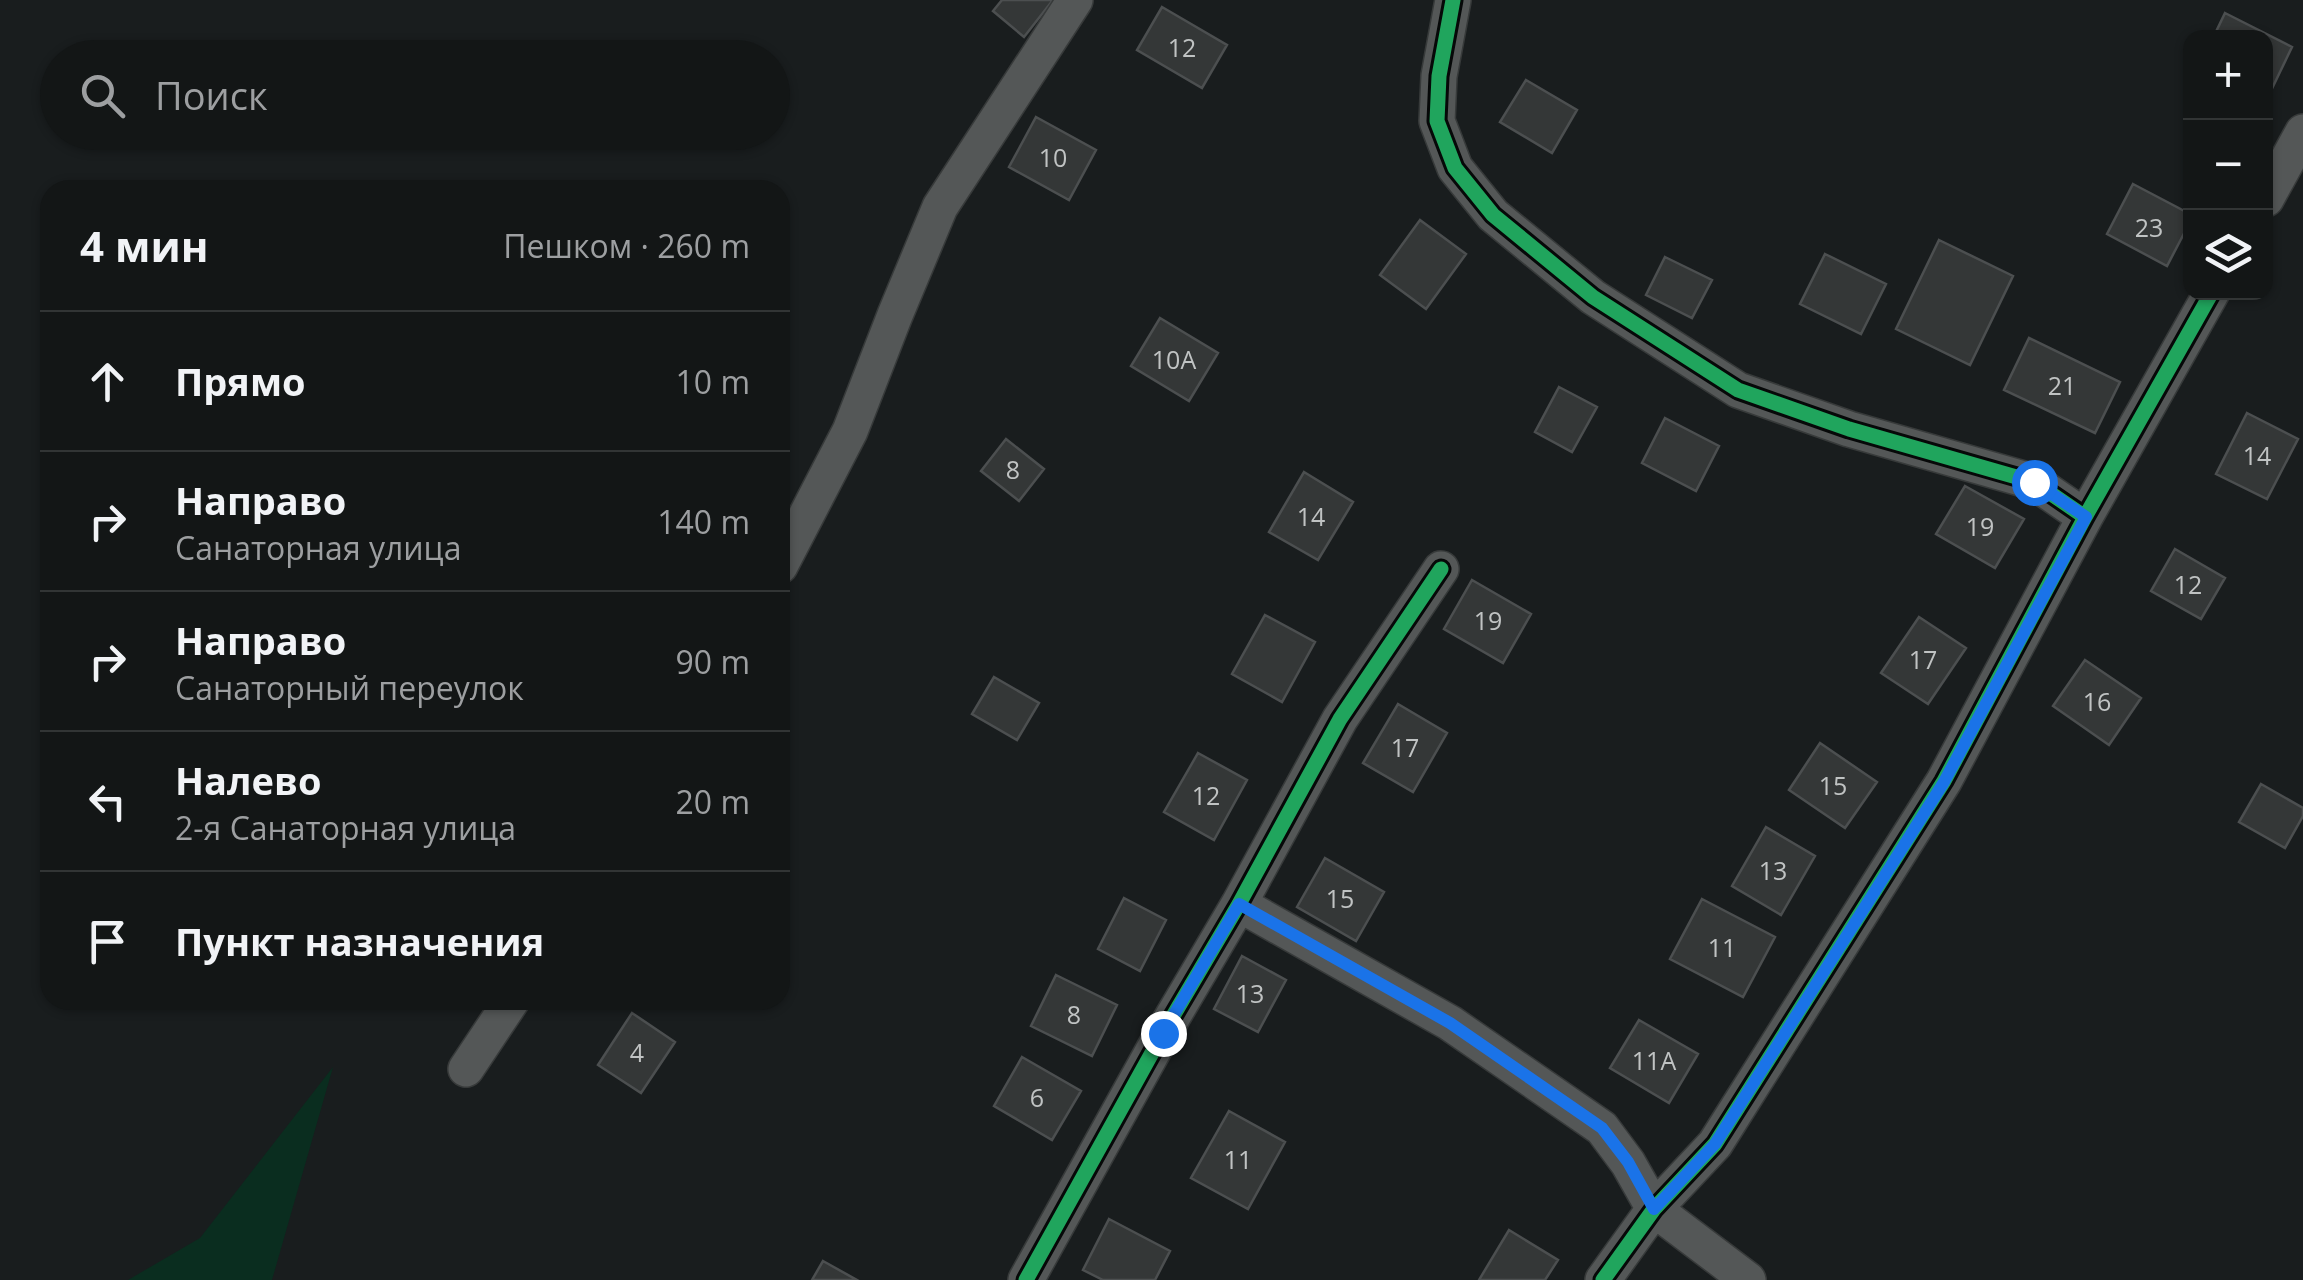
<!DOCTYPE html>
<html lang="ru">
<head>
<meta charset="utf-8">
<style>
  :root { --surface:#131616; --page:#1c1f1f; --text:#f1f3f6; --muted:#9d9fa1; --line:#323535 }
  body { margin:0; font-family:"Open Sans",sans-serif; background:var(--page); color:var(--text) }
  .controls { position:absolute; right:30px; top:30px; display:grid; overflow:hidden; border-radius:20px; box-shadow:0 2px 8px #0004 }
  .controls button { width:90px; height:90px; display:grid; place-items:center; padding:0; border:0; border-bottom:2px solid var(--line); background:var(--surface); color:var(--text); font:50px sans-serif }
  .stop { position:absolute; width:30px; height:30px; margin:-22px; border:8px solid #1a73e8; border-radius:50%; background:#fff }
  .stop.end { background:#1a73e8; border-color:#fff; box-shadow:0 2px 10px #0008 }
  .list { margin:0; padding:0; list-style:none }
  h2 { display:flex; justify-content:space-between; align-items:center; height:130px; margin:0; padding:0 40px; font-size:42px }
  h2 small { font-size:32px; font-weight:400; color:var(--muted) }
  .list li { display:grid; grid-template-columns:65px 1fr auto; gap:30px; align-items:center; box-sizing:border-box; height:140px; padding:0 40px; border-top:2px solid var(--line) }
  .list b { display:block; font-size:38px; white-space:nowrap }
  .list p { margin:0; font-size:32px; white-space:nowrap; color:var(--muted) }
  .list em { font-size:32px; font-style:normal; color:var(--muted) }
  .icon { flex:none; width:55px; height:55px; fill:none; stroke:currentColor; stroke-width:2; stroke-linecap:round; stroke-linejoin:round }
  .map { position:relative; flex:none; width:2303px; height:1280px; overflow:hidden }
  .search { position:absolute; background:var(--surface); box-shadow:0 2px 8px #0004; left:40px; top:40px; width:750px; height:110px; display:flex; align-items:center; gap:25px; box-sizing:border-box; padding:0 35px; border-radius:55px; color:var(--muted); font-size:38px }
  .panel { position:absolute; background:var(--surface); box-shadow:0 2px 8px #0004; left:40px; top:180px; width:750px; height:830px; border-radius:30px }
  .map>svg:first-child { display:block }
  .green { fill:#0a2d1f }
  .building { fill:#343737; stroke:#4c4f50; stroke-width:2.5 }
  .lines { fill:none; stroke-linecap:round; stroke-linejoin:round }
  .street-casing { stroke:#373a3a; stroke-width:38 }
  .street { stroke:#545757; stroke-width:35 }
  .cycleway-casing { stroke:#060808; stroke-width:21 }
  .cycleway { stroke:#20a55d; stroke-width:15 }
  .route { stroke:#1a73e8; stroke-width:12 }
  .labels { text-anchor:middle; stroke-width:10; stroke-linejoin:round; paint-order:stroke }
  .number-label { font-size:25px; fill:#c0c3c3 }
</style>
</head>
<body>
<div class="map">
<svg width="2303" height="1280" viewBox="0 0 2303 1280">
  <rect width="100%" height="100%" fill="#191d1e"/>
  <!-- green -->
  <path class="green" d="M333 1067 272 1280H128L200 1238Z"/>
  <!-- building -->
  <path class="building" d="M1002 0H1053L1024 37 993 11Z
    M1162 7 1227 45 1202 88 1137 50Z
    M2225 13 2292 47 2266 101V38H2213Z
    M1526 80 1577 110 1552 153 1500 122Z
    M1036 117 1096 150 1069 200 1009 167Z
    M2133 184 2190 214V222L2167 266 2107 234Z
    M1420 220 1466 254 1426 309 1380 275Z
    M1939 240 2013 276 1970 365 1896 329Z
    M1825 254 1886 284 1861 334 1800 304Z
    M1665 257 1712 280 1692 318 1646 295Z
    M1160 318 1218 353 1189 401 1131 366Z
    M2029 338 2120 382 2095 433 2004 390Z
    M1559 387 1597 407 1572 452 1535 432Z
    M2247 413 2298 439 2267 499 2216 474Z
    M1665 418 1719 446 1696 491 1642 463Z
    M1006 439 1044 469 1019 501 981 471Z
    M1304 472 1353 502 1318 560 1269 532Z
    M1965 486 2024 519 1995 568 1936 534Z
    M2175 549 2225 578 2201 619 2151 591Z
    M1472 580 1531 614 1503 663 1444 629Z
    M1265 615 1315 642 1282 702 1232 674Z
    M1919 617 1966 648 1928 704 1881 673Z
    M2085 660 2141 698 2109 745 2053 706Z
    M994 677 1039 703 1017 740 972 714Z
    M1398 704 1447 733 1413 792 1363 763Z
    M1820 743 1877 782 1845 828 1789 790Z
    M1198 753 1247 780 1214 840 1164 812Z
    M2261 784 2303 808V816L2285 848 2239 822Z
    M1766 827 1815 856 1781 915 1732 886Z
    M1325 858 1384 892 1356 941 1297 907Z
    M1124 898 1166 920 1140 971 1098 949Z
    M1702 899 1775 937 1743 997 1670 959Z
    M1242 956 1286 980 1258 1032 1214 1009Z
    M1056 975 1117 1005 1092 1056 1031 1026Z
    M632 1013 675 1042 641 1093 598 1065Z
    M1639 1020 1698 1054 1669 1103 1610 1068Z
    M1022 1057 1081 1091 1052 1140 994 1106Z
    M1229 1111 1285 1142 1248 1209 1191 1178Z
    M1109 1219 1170 1251 1155 1280H1103L1083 1270Z
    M1509 1230 1558 1260 1545 1280H1479Z
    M823 1261 857 1280H812Z"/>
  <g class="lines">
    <!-- street casing -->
    <g class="street-casing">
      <path id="street" d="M1453 0 1439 76 1437 121 1455 168 1493 215 1593 297 1738 390 1849 429 2034 482 2085 517
        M2266 199 2303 132
        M780 566 850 431 895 315 940 207 1075 0
        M1239 904 1450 1023 1602 1128 1628 1163 1654 1209 1748 1280
        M466 1069 512 1000
        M1026 1280 1163 1033 1239 904 1340 719 1441 569
        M1603 1280 1654 1209 1715 1144 1944 781 2085 517 2212 292"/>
    </g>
    <!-- street -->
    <use href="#street" class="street"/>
    <!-- cycleway casing -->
    <g class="cycleway-casing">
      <path id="cycleway" d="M1453 0 1439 76 1437 121 1455 168 1493 215 1593 297 1738 390 1849 429 2034 482 2085 517
        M1026 1280 1163 1033 1239 904 1340 719 1441 569
        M1603 1280 1654 1209 1715 1144 1944 781 2085 517 2212 292"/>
    </g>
    <!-- cycleway -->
    <use href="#cycleway" class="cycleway"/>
  </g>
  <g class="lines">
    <!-- route -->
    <path class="route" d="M1163 1033 1239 904 1450 1023 1602 1128 1628 1162 1654 1209 1715 1144 1944 782 2086 517 2034 482"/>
  </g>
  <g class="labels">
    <!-- number labels -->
    <g class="number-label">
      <text x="1182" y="57">12</text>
      <text x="1053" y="167">10</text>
      <text x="2149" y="237">23</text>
      <text x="1174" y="369">10А</text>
      <text x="2062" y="395">21</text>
      <text x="2257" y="465">14</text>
      <text x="1013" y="479">8</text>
      <text x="1311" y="526">14</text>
      <text x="1980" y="536">19</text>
      <text x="2188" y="594">12</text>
      <text x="1488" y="630">19</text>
      <text x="1923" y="669">17</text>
      <text x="2097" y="711">16</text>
      <text x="1405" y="757">17</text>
      <text x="1833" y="795">15</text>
      <text x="1206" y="805">12</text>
      <text x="1773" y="880">13</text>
      <text x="1340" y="908">15</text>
      <text x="1722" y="957">11</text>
      <text x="1250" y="1003">13</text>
      <text x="1074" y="1024">8</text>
      <text x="637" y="1062">4</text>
      <text x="1654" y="1070">11А</text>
      <text x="1037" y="1107">6</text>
      <text x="1238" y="1169">11</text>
    </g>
  </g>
</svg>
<div class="controls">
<button>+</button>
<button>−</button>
<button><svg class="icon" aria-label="layers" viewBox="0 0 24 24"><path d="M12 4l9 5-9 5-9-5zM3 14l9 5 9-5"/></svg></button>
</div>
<div class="stop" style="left:2034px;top:482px"></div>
<div class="stop end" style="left:1163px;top:1033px"></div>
<div class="search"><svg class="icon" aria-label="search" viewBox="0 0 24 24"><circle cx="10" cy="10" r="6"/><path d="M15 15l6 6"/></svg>Поиск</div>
<section class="panel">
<h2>4 мин<small>Пешком · 260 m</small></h2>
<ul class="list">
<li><svg class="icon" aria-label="ahead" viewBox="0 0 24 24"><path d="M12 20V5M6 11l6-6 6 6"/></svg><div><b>Прямо</b></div><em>10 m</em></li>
<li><svg class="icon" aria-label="right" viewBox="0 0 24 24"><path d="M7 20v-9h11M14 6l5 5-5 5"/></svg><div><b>Направо</b><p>Санаторная улица</p></div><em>140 m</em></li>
<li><svg class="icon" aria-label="right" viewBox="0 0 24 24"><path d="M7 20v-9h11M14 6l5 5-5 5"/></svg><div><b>Направо</b><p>Санаторный переулок</p></div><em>90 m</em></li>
<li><svg class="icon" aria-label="left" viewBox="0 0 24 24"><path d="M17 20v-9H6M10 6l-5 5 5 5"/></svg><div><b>Налево</b><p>2-я Санаторная улица</p></div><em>20 m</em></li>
<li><svg class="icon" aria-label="arrive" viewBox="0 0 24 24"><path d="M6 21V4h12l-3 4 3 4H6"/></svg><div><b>Пункт назначения</b></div></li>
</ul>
</section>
</div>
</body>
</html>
